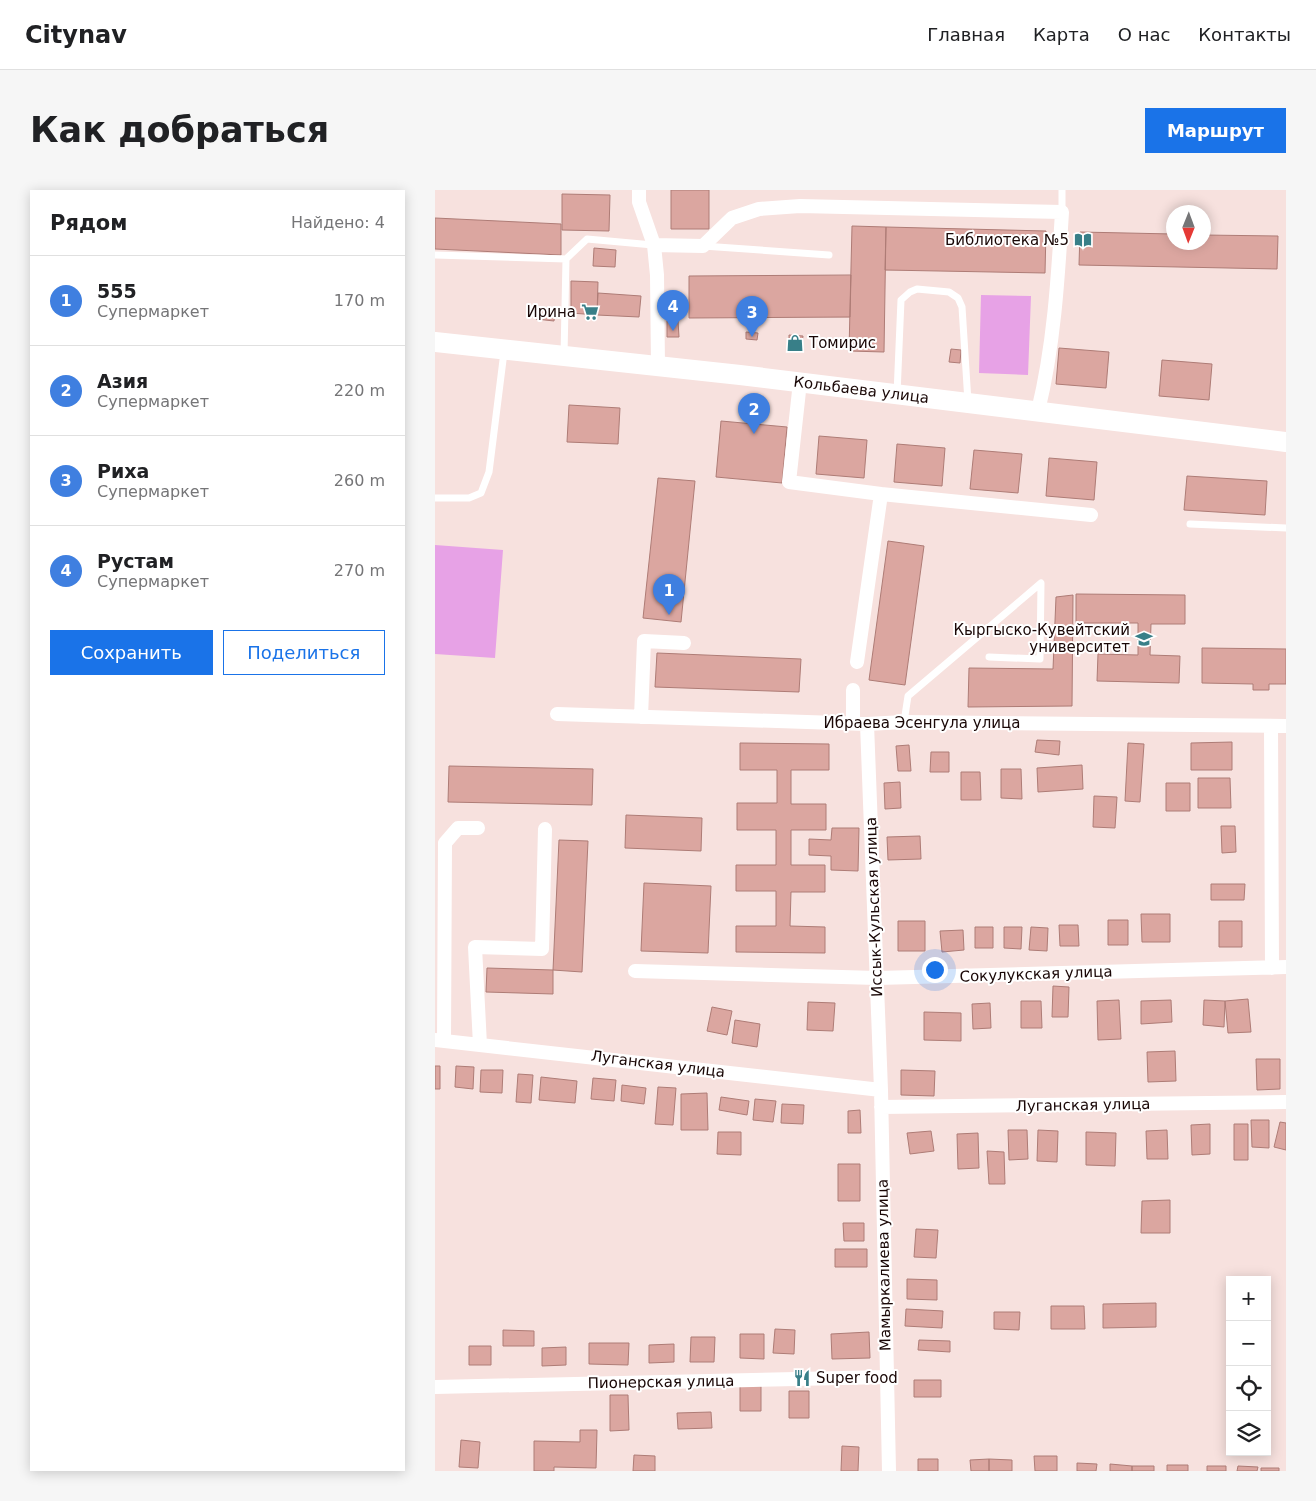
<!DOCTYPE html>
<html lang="ru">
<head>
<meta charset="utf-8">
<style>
  :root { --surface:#fff; --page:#f6f6f6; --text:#202124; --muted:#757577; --line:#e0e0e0; --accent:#1a73e8 }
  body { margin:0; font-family:"DejaVu Sans",sans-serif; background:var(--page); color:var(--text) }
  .controls { position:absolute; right:15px; bottom:15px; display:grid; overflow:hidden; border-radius:0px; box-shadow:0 2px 12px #0003 }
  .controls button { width:45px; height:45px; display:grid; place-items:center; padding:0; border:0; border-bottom:1px solid var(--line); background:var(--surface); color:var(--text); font:25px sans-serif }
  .compass { position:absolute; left:731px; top:15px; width:45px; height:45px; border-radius:50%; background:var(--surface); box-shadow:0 2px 12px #0003; rotate:181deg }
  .you { position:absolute; left:499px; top:779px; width:18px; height:18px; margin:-12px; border:4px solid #fff; border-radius:50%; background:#1a73e8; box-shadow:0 0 0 8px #1a73e833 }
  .badge { display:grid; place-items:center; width:32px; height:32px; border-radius:50%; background:var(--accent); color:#fff; font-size:16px; font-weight:700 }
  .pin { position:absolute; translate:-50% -41px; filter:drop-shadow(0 1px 2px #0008) }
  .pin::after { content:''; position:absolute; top:26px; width:18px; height:15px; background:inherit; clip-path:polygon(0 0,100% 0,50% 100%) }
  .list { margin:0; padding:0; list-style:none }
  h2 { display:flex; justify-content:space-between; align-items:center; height:65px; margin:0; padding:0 20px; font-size:21px }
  h2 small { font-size:16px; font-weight:400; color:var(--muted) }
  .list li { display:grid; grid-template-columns:32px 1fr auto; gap:15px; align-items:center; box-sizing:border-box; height:90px; padding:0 20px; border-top:1px solid var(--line) }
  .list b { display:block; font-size:19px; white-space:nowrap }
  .list p { margin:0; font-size:16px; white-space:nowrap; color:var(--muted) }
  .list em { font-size:16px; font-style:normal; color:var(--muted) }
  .actions { display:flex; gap:10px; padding:15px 20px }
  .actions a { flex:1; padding:11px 0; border:1px solid var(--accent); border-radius:0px; text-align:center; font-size:18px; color:var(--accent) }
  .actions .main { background:var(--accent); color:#fff }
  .icon { flex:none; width:28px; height:28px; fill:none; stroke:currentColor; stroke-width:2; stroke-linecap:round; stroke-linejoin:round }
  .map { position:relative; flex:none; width:851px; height:1281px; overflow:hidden; border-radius:0px }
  header { display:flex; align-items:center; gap:30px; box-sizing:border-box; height:70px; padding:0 25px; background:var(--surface); border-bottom:1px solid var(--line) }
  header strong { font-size:24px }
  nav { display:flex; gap:28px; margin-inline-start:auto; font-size:18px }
  .intro { display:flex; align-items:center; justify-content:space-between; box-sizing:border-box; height:120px; padding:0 30px }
  h1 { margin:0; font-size:35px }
  .button { padding:12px 22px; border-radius:0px; background:var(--accent); color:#fff; font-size:18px; font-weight:700 }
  main { display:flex; gap:30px; padding:0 30px }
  aside { flex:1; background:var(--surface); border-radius:0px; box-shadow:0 2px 12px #0003 }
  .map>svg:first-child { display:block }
  .green { fill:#e7a2e6 }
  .building { fill:#dba6a0; stroke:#ae7c76 }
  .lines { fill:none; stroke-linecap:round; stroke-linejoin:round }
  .service { stroke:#fff; stroke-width:7 }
  .minor { stroke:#fff; stroke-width:14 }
  .secondary { stroke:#fff; stroke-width:20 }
  .labels { text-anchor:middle; stroke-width:4; stroke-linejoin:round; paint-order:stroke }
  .poi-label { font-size:15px; fill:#190706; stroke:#fff; text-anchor:end }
  .street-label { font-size:15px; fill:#190706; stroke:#fff }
</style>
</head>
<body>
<header>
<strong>Citynav</strong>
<nav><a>Главная</a><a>Карта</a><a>О нас</a><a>Контакты</a></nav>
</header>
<div class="intro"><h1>Как добраться</h1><a class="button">Маршрут</a></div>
<main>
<aside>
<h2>Рядом<small>Найдено: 4</small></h2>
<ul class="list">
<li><span class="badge" style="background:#3f7fe0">1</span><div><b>555</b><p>Супермаркет</p></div><em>170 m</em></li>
<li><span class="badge" style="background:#3f7fe0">2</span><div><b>Азия</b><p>Супермаркет</p></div><em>220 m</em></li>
<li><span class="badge" style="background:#3f7fe0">3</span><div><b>Риха</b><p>Супермаркет</p></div><em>260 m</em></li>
<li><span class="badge" style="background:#3f7fe0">4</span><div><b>Рустам</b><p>Супермаркет</p></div><em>270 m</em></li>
</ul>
<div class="actions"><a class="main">Сохранить</a><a>Поделиться</a></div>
</aside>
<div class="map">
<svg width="851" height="1281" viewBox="0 0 851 1281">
  <rect width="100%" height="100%" fill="#f7e1de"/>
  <!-- green -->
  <path class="green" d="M546 105 596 106 593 185 544 183Z
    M0 355 68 360 60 468 0 464Z"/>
  <!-- building -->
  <path class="building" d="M236 0H274V39H236Z
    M127 4 175 5 174 41 127 40Z
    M0 28 126 34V65L0 59Z
    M417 36 451 37 449 162 414 161Z
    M451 37 611 41 610 83 450 80Z
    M645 42 738 44V52H768V45L843 46 842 79 644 75Z
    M159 58 181 60 180 77 158 76Z
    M416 85 415 127 254 128V86Z
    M136 91 163 92 162 125 136 123Z
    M163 103 206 106 204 127 162 125Z
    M101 118 120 120 119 131 101 129Z
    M232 131H243L244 147H232Z
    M311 142 323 143 322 150 311 149Z
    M354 145 368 146 367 154 354 153Z
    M624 158 674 162 671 198 621 194Z
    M516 159 526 160 525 173 514 172Z
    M727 170 777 174 774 210 724 206Z
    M134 215 185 218 183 254 132 252Z
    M286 231 352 237 347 293 281 287Z
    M384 246 432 250 429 288 381 284Z
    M462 254 510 258 507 296 459 292Z
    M539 260 587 264 583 303 535 299Z
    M614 268 662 272 659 310 611 306Z
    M752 286 832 291 830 325 749 320Z
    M223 288 260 291 246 432 208 428Z
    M453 351 489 356 470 495 434 490Z
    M641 404 750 405V434H716L715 465 745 466 744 493 662 491 663 464 703 465V433H641Z
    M638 405 637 516 533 517 534 478 618 479 621 407Z
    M767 458 851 459V494H834V500H818V494L767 493Z
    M222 463 366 469 364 502 220 497Z
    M602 550 625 551 624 565 600 562Z
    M797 552V580H756V553Z
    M305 553 394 554V580H356V614H391V640H356V675H390V702H356L355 736 390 737V763L301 762V736H341V701H301V675H341V640H302V613H342V580H305Z
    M693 553 709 554 705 612 690 611Z
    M474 555 476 581H463L461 556Z
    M496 562H514V582H495Z
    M647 575 648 599 603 602 602 578Z
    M14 576 158 579 157 615 13 612Z
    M566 579H586L587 609 566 608Z
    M526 582H545L546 610H526Z
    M763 588H795L796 618H763Z
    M465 592 466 618 450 619 449 593Z
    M731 593H755V621H731Z
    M659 606 682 607 680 638 658 637Z
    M191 625 267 628 266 661 190 658Z
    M786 636H800L801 662 787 663Z
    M397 638H424L423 681 396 680V666L374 665V649L396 650Z
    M485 646 486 669 453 670 452 647Z
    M124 650 153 651 147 782 118 780Z
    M209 693 276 696 273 763 206 761Z
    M776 694H810L809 710H776Z
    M706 724H735V752H707Z
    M673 730H693V755H673Z
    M463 731H490V761H463Z
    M784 731H807V757H784Z
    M624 735H643L644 756H625Z
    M540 737H558V758H540Z
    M569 737H587L586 759 569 758Z
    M596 737 613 738 612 761 594 760Z
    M528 740 529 760 507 762 505 741Z
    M52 778 118 780V804L51 802Z
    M618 796 634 797 633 827H617Z
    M813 809 816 842 793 843 790 811Z
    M684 810 686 849 663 850 662 811Z
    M736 810 737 832 706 834V811Z
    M769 810 790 811 789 837 768 835Z
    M586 811H606L607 838H586Z
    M373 812 400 813 398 841 372 840Z
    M555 813 556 838 538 839 537 814Z
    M277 817 297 821 292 845 272 841Z
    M489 822 526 823V851L489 850Z
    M300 830 325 834 322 857 297 853Z
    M740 861 741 891 713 892 712 862Z
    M821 869H845V899L822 900Z
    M0 876H5V899H0Z
    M21 876 39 877 38 899 20 897Z
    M46 880H68L67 903 45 902Z
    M466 880 500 881 499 906 466 905Z
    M83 884 98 885 96 913 81 912Z
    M106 887 142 891 140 913 104 910Z
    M158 888 181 890 179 911 156 909Z
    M187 895 211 898 209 914 186 911Z
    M223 897 241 898 238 935 220 934Z
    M272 903 273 940H246V904Z
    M286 907 314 911 312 925 284 920Z
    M320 909 341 911 338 932 318 930Z
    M347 914 369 915 368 934 346 933Z
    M425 920 426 943H413V921Z
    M816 930H834V958L817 957Z
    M845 932 851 933V960L839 957Z
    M775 934V964L757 965 756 935Z
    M799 934H813V970H799Z
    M573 940H592L593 969 574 970Z
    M603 940 623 941 622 972 602 971Z
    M732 940 733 969H712L711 941Z
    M496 941 499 961 475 964 472 943Z
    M283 942H306V965L282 964Z
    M651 942 681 943 680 976 651 975Z
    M543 943 544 978 523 979 522 944Z
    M552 961 569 962 570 994H554Z
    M403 974H425V1011H403Z
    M735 1010V1043H706L707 1011Z
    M408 1033H429V1051H409Z
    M481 1039 503 1040 501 1068 479 1067Z
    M400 1059H432V1077H400Z
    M472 1089 502 1090V1110L472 1109Z
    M721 1113V1137L668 1138V1114Z
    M616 1116H649L650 1139H616Z
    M471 1119 508 1121 507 1138 470 1136Z
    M559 1122H585L584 1140 559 1139Z
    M340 1139 360 1140 359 1164 338 1163Z
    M68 1140 99 1141V1156H68Z
    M434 1142 435 1168 397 1169 396 1144Z
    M305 1144H329V1169L305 1168Z
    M256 1147H280L279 1172H255Z
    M484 1150 515 1151V1162L483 1160Z
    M154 1153H194L193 1175 154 1174Z
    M239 1154V1172L214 1173V1155Z
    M34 1156H56V1175H34Z
    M131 1157V1175L107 1176V1158Z
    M479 1190H506V1207H479Z
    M305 1196H326V1221H305Z
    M354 1201H374V1228H354Z
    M175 1205H193L194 1240 175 1241Z
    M276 1222 277 1238 243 1239 242 1223Z
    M145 1240H162L161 1278 119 1277V1281H99V1251L145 1252Z
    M26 1250 45 1252 43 1278 24 1277Z
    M407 1256 424 1257 423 1281H406Z
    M199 1265 220 1266V1281H198Z
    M599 1266H622V1281H600Z
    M483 1269H503V1281H483Z
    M554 1269V1281H536L535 1270Z
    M554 1269 577 1270V1281H554Z
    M642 1273 662 1274 661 1281H642Z
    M675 1274 697 1276V1281H675Z
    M732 1275H753V1281H732Z
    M697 1276H719V1281H697Z
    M772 1276H791V1281H772Z
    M803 1276 823 1277 822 1281H802Z
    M826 1278H844V1281H826Z"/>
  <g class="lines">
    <!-- service -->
    <path class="service" d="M627 22V0
      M268 56 394 65
      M0 65 131 69
      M129 165 131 69 152 49 218 55
      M462 204 466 110 475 102 482 99 514 102 523 108 527 117 533 212
      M0 308H34L46 303 54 282 69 162
      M755 334 851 338
      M469 532 473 506 606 393 605 469 554 467"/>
    <!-- minor -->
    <path class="minor" d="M204 0V12L219 55 222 85 223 176
      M219 55 268 56 297 28 324 19 365 16 627 22C623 88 619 156 603 221
      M365 192 354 292 446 304 422 472
      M446 304 656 325
      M122 524 432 534 469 532 851 536
      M206 527 209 451 249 453
      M418 533V500
      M432 534 446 900 454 1281
      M836 536 837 778
      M200 781 442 788 851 777
      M0 850 446 900
      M9 851 10 653 23 638H43
      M45 855 40 757 107 759 110 639
      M446 917 851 912
      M0 1197 452 1187"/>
    <!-- secondary -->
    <path class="secondary" id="s1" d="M0 152 305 185 851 252"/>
  </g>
  <!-- icons -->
  <defs>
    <g id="library-bare" transform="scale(1.35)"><path d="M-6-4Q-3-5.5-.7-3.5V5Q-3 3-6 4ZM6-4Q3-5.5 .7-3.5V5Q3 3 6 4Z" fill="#387f88" stroke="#fff" stroke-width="2.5" paint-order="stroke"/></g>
    <g id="supermarket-bare" transform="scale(1.35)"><path d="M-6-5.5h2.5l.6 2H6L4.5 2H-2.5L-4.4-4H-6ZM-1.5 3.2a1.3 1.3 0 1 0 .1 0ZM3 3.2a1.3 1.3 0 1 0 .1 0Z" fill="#387f88" stroke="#fff" stroke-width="2.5" paint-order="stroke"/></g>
    <g id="shop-bare" transform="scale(1.35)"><path d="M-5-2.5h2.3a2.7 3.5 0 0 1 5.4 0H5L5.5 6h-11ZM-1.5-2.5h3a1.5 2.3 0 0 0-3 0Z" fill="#387f88" stroke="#fff" stroke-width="2.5" paint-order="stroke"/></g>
    <g id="university-bare" transform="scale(1.35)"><path d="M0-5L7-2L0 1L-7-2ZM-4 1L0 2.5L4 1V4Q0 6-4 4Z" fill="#387f88" stroke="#fff" stroke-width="2.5" paint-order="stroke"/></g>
    <g id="restaurant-bare" transform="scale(1.35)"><path d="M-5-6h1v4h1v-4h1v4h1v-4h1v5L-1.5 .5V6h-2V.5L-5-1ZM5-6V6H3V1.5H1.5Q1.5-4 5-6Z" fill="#387f88" stroke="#fff" stroke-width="2.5" paint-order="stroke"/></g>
  </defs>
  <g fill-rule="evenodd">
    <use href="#library-bare" x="648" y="50"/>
    <use href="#supermarket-bare" x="155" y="122"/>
    <use href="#shop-bare" x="360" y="153"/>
    <use href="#university-bare" x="709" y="449"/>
    <use href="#restaurant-bare" x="367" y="1188"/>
  </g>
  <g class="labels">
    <!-- poi labels -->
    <g class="poi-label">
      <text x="634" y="55">Библиотека №5</text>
      <text x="141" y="127">Ирина</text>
      <text x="374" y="158" text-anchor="start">Томирис</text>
      <text x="695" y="445">Кыргыско-Кувейтский<tspan x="695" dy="17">университет</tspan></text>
      <text x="381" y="1193" text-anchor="start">Super food</text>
    </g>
    <!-- street labels -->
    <g class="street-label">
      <text dy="5" stroke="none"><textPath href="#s1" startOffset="429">Кольбаева улица</textPath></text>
      <text x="487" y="538">Ибраева Эсенгула улица</text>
      <text transform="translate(439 717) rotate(-92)" y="5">Иссык-Кульская улица</text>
      <text transform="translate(601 784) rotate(-2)" y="5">Сокулукская улица</text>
      <text transform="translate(223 874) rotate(7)" y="5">Луганская улица</text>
      <text transform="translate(648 915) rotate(-1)" y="5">Луганская улица</text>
      <text transform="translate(449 1075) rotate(-91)" y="5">Мамыркалиева улица</text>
      <text transform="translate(226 1192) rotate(-1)" y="5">Пионерская улица</text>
    </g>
  </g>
</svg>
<div class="controls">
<button>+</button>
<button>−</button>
<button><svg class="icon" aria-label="locate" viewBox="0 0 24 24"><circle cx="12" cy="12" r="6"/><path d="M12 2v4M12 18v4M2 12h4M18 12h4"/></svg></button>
<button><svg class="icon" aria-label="layers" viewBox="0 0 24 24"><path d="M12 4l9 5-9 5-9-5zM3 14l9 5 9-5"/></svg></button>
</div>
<svg class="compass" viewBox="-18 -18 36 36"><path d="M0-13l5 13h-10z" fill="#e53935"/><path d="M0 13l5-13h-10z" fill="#757577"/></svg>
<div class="you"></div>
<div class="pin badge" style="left:234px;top:425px;background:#3f7fe0">1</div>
<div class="pin badge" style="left:319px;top:244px;background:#3f7fe0">2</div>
<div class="pin badge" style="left:317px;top:147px;background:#3f7fe0">3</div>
<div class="pin badge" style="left:238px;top:141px;background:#3f7fe0">4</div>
</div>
</main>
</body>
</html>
